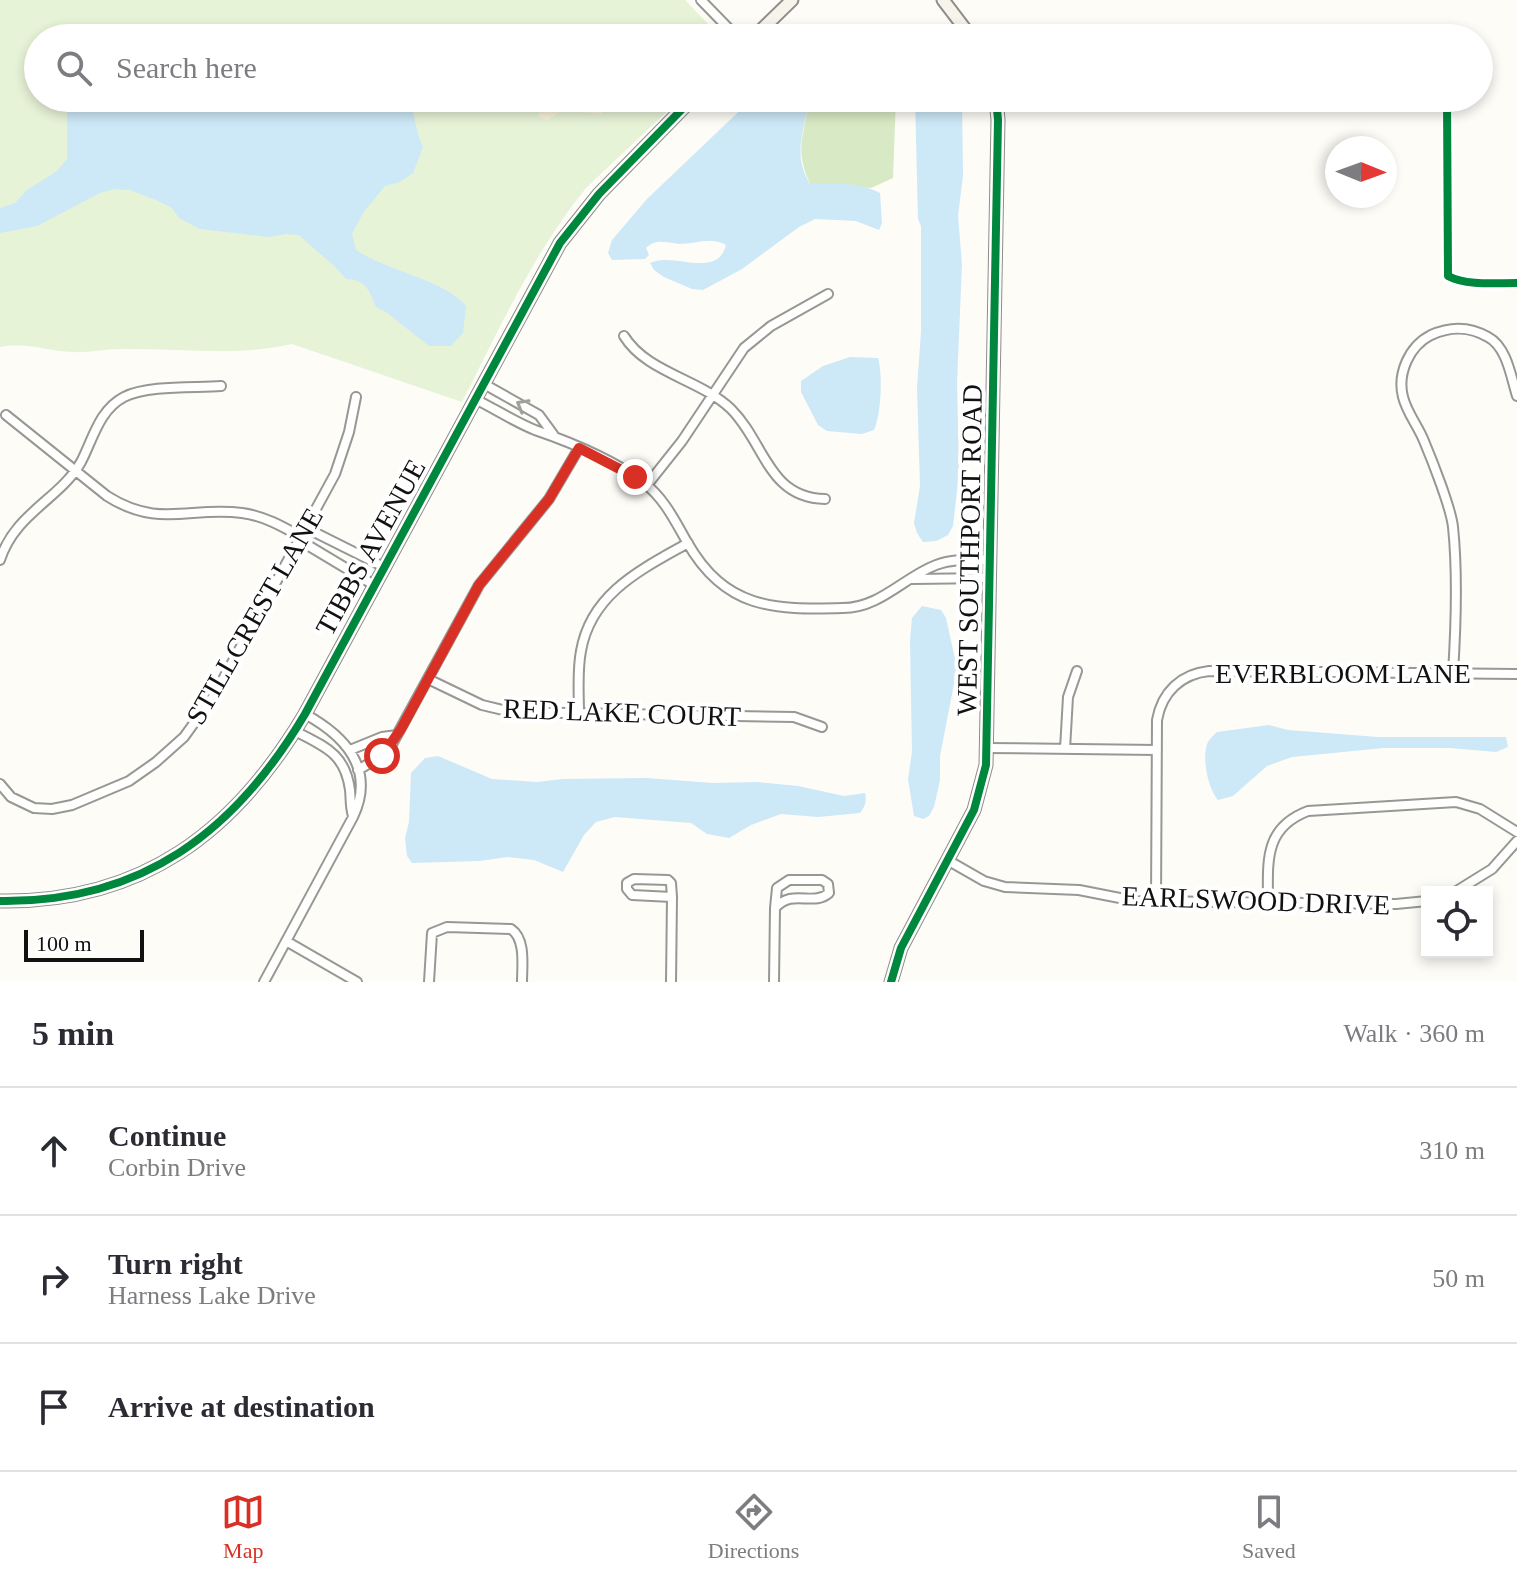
<!DOCTYPE html>
<html lang="en">
<head>
<meta charset="utf-8">
<style>
  :root { --surface:#fff; --page:#f2f2f3; --text:#2b2b33; --muted:#7c7c81; --line:#e1e1e2; --accent:#d93025 }
  body { margin:0; font-family:Georgia,serif; background:var(--page); color:var(--text) }
  .controls { position:absolute; right:24px; bottom:24px; display:grid; overflow:hidden; border-radius:0px; box-shadow:0 4px 12px #0003 }
  .controls button { width:72px; height:72px; display:grid; place-items:center; padding:0; border:0; border-bottom:2px solid var(--line); background:var(--surface); color:var(--text); font:40px sans-serif }
  .compass { position:absolute; left:1325px; top:136px; width:72px; height:72px; border-radius:50%; background:var(--surface); box-shadow:0 4px 12px #0003; rotate:91deg }
  .scale { position:absolute; left:24px; bottom:20px; width:120px; box-sizing:border-box; padding-left:8px; border:4px solid #111; border-top:0; font-size:22px; line-height:28px; white-space:nowrap; color:#111; -webkit-text-stroke:6px #fff; paint-order:stroke }
  .stop { position:absolute; width:24px; height:24px; margin:-18px; border:6px solid #d93025; border-radius:50%; background:#fff }
  .stop.end { background:#d93025; border-color:#fff; box-shadow:0 2px 8px #0008 }
  .list { margin:0; padding:0; list-style:none }
  h2 { display:flex; justify-content:space-between; align-items:center; height:104px; margin:0; padding:0 32px; font-size:34px }
  h2 small { font-size:26px; font-weight:400; color:var(--muted) }
  .list li { display:grid; grid-template-columns:52px 1fr auto; gap:24px; align-items:center; box-sizing:border-box; height:128px; padding:0 32px; border-top:2px solid var(--line) }
  .list b { display:block; font-size:30px; white-space:nowrap }
  .list p { margin:0; font-size:26px; white-space:nowrap; color:var(--muted) }
  .list em { font-size:26px; font-style:normal; color:var(--muted) }
  .icon { flex:none; width:44px; height:44px; fill:none; stroke:currentColor; stroke-width:2; stroke-linecap:round; stroke-linejoin:round }
  .map { position:relative; flex:none; width:1517px; height:982px; overflow:hidden }
  .search { position:absolute; background:var(--surface); box-shadow:0 4px 12px #0003; left:24px; right:24px; top:24px; height:88px; display:flex; align-items:center; gap:20px; box-sizing:border-box; padding:0 28px; border-radius:44px; color:var(--muted); font-size:30px }
  .sheet { height:488px; background:var(--surface) }
  nav { display:flex; justify-content:space-around; align-items:center; box-sizing:border-box; height:112px; border-top:2px solid var(--line); background:var(--surface); font-size:22px; color:var(--muted) }
  nav a { display:grid; justify-items:center; gap:4px }
  nav .on { color:var(--accent) }
  .map>svg:first-child { display:block }
  .green { fill:#e7f3d7 }
  .forest { fill:#d8eac5 }
  .sand { fill:#fcf4d9 }
  .water { fill:#cde8f7 }
  .lines { fill:none; stroke-linecap:round; stroke-linejoin:round }
  .street-casing { stroke:#979795; stroke-width:12 }
  .secondary-casing { stroke:#8e8d8b; stroke-width:15 }
  .street { stroke:#fffffe; stroke-width:8 }
  .secondary { stroke:#f6f4eb; stroke-width:11 }
  .cycleway-casing { stroke:#fff; stroke-width:13 }
  .cycleway { stroke:#00873e; stroke-width:8 }
  .oneway { stroke:#a0a09f }
  .route { stroke:#d93025; stroke-width:10 }
  .labels { text-anchor:middle; stroke-width:8; stroke-linejoin:round; paint-order:stroke }
  .street-label { font-size:28px; fill:#111; stroke:#fff }
</style>
</head>
<body>
<div class="map">
<svg width="1517" height="982" viewBox="0 0 1517 982">
  <rect width="100%" height="100%" fill="#fdfcf7"/>
  <!-- green -->
  <path class="green" d="M0 0H685L711 27 712 38H38V98H681L586 188C534 252 499 329 462 402L292 344C236 357 179 348 121 349 105 349 89 353 72 352 46 351 28 342 0 347Z"/>
  <!-- forest -->
  <path class="forest" d="M808 98H896L893 178 871 188 810 184C793 144 806 137 808 98Z"/>
  <!-- sand -->
  <path class="sand" d="M535 98H611L601 114 563 110 547 120 538 117 541 107Z"/>
  <!-- water -->
  <path class="water" d="M54 98H407C416 114 415 130 423 147L413 173 400 182 385 186 363 213 352 234 356 250C387 271 445 280 466 306L463 333 451 346H429L386 312 376 307C370 291 365 279 346 279 333 262 315 251 299 235L286 234 269 237 200 229 179 218 172 208 156 200 130 190 114 189 100 193 37 226 0 233V208L15 203 27 190 57 171 67 159V106Z
    M753 98H808C806 132 791 152 810 184 833 184 859 182 880 193L882 223 879 230 856 221 815 219 799 227 742 269 703 290 692 289 664 277 654 270 650 263C673 251 717 280 726 245 711 236 695 244 679 244 666 243 657 238 646 248L649 255 645 259 612 260 608 253 612 240 647 199Z
    M915 98H962L963 176 958 216 962 264 957 383 959 473 953 526 948 535 936 541 923 542 917 533 914 523 920 486 917 388 921 332V226L918 219Z
    M850 357 878 358C883 374 881 415 874 430L862 434 827 431 818 425 801 392V381L823 366Z
    M922 606 941 610 946 618 957 668 940 756V780L934 807 929 816 923 819 914 816 908 779 912 752 910 641 912 618Z
    M1269 725 1288 730 1378 737H1506L1508 747 1496 752 1450 748H1384L1292 757 1267 766 1233 796 1218 800C1208 789 1201 756 1208 742 1210 738 1214 735 1217 732Z
    M438 756 492 779 537 782 563 779 646 778 713 783 757 782 798 786 844 796 865 793C867 801 865 807 860 813L818 817 781 814 751 825 729 838 707 834 691 823 615 817 596 822 584 835 563 872 534 860 508 857 479 861 412 863 407 856 405 838 409 822 411 773 425 758Z"/>
  <g class="lines">
    <!-- street casing -->
    <g class="street-casing">
      <path id="street" d="M701 0 738 38
        M624 336C647 373 700 379 731 409 765 443 768 498 825 499
        M484 384 539 415 553 434
        M475 399C495 409 515 422 535 430 570 442 614 460 644 483 664 498 675 521 687 542 725 609 773 610 843 608 880 608 904 577 936 565 954 558 972 560 990 560
        M6 415 107 496C159 529 190 506 242 513 264 516 282 526 301 537
        M647 485 682 441 744 348 771 326 828 294
        M306 528 384 567
        M299 540 374 585
        M0 560C15 513 60 499 81 462 93 439 99 410 124 397 148 385 194 388 221 386
        M913 579 990 578
        M1453 673C1456 626 1458 575 1453 527 1451 508 1432 460 1424 441 1418 426 1407 413 1403 397 1397 374 1409 346 1431 335 1451 326 1469 326 1488 337 1507 347 1511 377 1517 396
        M428 679 482 705 511 712 794 717 822 727
        M579 714C579 693 577 671 581 651 591 593 642 569 688 543
        M295 731C325 747 345 753 350 790 351 799 350 807 353 816
        M987 748 1157 750
        M1065 749 1068 697 1077 671
        M350 750 382 737 397 735
        M358 770 380 757 391 746 479 585 549 499 579 448
        M0 784 11 797 34 808 52 809 72 805 129 781 156 762 184 737 215 694 335 474 349 432 356 397
        M949 861 984 881 1005 887 1079 890 1135 901 1396 904 1427 901
        M789 880H822L828 884 829 893C813 907 793 888 775 908L777 888Z
        M1455 892 1492 869 1517 841
        M1156 902 1157 720C1162 692 1181 674 1209 671L1517 674
        M1268 903C1268 863 1263 828 1308 811L1456 802 1480 809 1517 832
        M286 941 357 982
        M264 982 353 817C376 769 345 736 305 714
        M429 982 432 933 447 927 511 929C526 939 522 966 522 982
        M671 982 672 897 671 883 668 880 634 879 627 883V889L632 895 672 897
        M774 982 775 908"/>
    </g>
    <!-- secondary casing -->
    <g class="secondary-casing">
      <path id="secondary" d="M943 0 972 38
        M753 38 792 0
        M0 901C142 903 235 832 305 714L560 243 599 194 693 98
        M891 982 901 948 974 810 986 765 998 120 996 98"/>
    </g>
    <!-- street -->
    <use href="#street" class="street"/>
    <!-- secondary -->
    <use href="#secondary" class="secondary"/>
    <!-- cycleway casing -->
    <g class="cycleway-casing">
      <path id="cycleway" d="M1447 98 1448 276C1466 286 1496 283 1517 283
        M0 901C142 903 235 832 305 714L560 243 599 194 693 98
        M891 982 901 948 974 810 986 765 998 120 996 98"/>
    </g>
    <!-- cycleway -->
    <use href="#cycleway" class="cycleway"/>
  </g>
  <!-- one-way arrows -->
  <defs><path id="oneway-chevron" d="M-2-3.5L2.5 0L-2 3.5" fill="none" stroke-width="1.6" stroke-linecap="round" stroke-linejoin="round" transform="scale(2)"/></defs>
  <use class="oneway" href="#oneway-chevron" transform="translate(522 405) rotate(-150)"/>
  <g class="lines">
    <!-- route -->
    <path class="route" d="M382 756 401 729 479 585 549 499 579 448 635 477"/>
  </g>
  <g class="labels">
    <!-- street labels -->
    <g class="street-label">
      <text transform="translate(370 547) rotate(-61)" y="10">TIBBS AVENUE</text>
      <text transform="translate(969 550) rotate(-89)" y="10">WEST SOUTHPORT ROAD</text>
      <text transform="translate(254 616) rotate(-60)" y="10">STILLCREST LANE</text>
      <text x="1343" y="683">EVERBLOOM LANE</text>
      <text transform="translate(622 712) rotate(2)" y="10">RED LAKE COURT</text>
      <text transform="translate(1256 900) rotate(2)" y="10">EARLSWOOD DRIVE</text>
    </g>
  </g>
</svg>
<div class="controls">
<button><svg class="icon" aria-label="locate" viewBox="0 0 24 24"><circle cx="12" cy="12" r="6"/><path d="M12 2v4M12 18v4M2 12h4M18 12h4"/></svg></button>
</div>
<svg class="compass" viewBox="-18 -18 36 36"><path d="M0-13l5 13h-10z" fill="#e53935"/><path d="M0 13l5-13h-10z" fill="#7c7c81"/></svg>
<div class="scale">100 m</div>
<div class="stop" style="left:382px;top:756px"></div>
<div class="stop end" style="left:635px;top:477px"></div>
<div class="search"><svg class="icon" aria-label="search" viewBox="0 0 24 24"><circle cx="10" cy="10" r="6"/><path d="M15 15l6 6"/></svg>Search here</div>
</div>
<section class="sheet">
<h2>5 min<small>Walk · 360 m</small></h2>
<ul class="list">
<li><svg class="icon" aria-label="ahead" viewBox="0 0 24 24"><path d="M12 20V5M6 11l6-6 6 6"/></svg><div><b>Continue</b><p>Corbin Drive</p></div><em>310 m</em></li>
<li><svg class="icon" aria-label="right" viewBox="0 0 24 24"><path d="M7 20v-9h11M14 6l5 5-5 5"/></svg><div><b>Turn right</b><p>Harness Lake Drive</p></div><em>50 m</em></li>
<li><svg class="icon" aria-label="arrive" viewBox="0 0 24 24"><path d="M6 21V4h12l-3 4 3 4H6"/></svg><div><b>Arrive at destination</b></div></li>
</ul>
</section>
<nav>
<a class="on"><svg class="icon" aria-label="map" viewBox="0 0 24 24"><path d="M3 6l6-2 6 2 6-2v14l-6 2-6-2-6 2zM9 4v14M15 6v14"/></svg>Map</a>
<a><svg class="icon" aria-label="directions" viewBox="0 0 24 24"><path d="M12 3l9 9-9 9-9-9zM9 14v-3h6M13 9l2 2-2 2"/></svg>Directions</a>
<a><svg class="icon" aria-label="saved" viewBox="0 0 24 24"><path d="M7 4h10v16l-5-4-5 4z"/></svg>Saved</a>
</nav>
</body>
</html>
